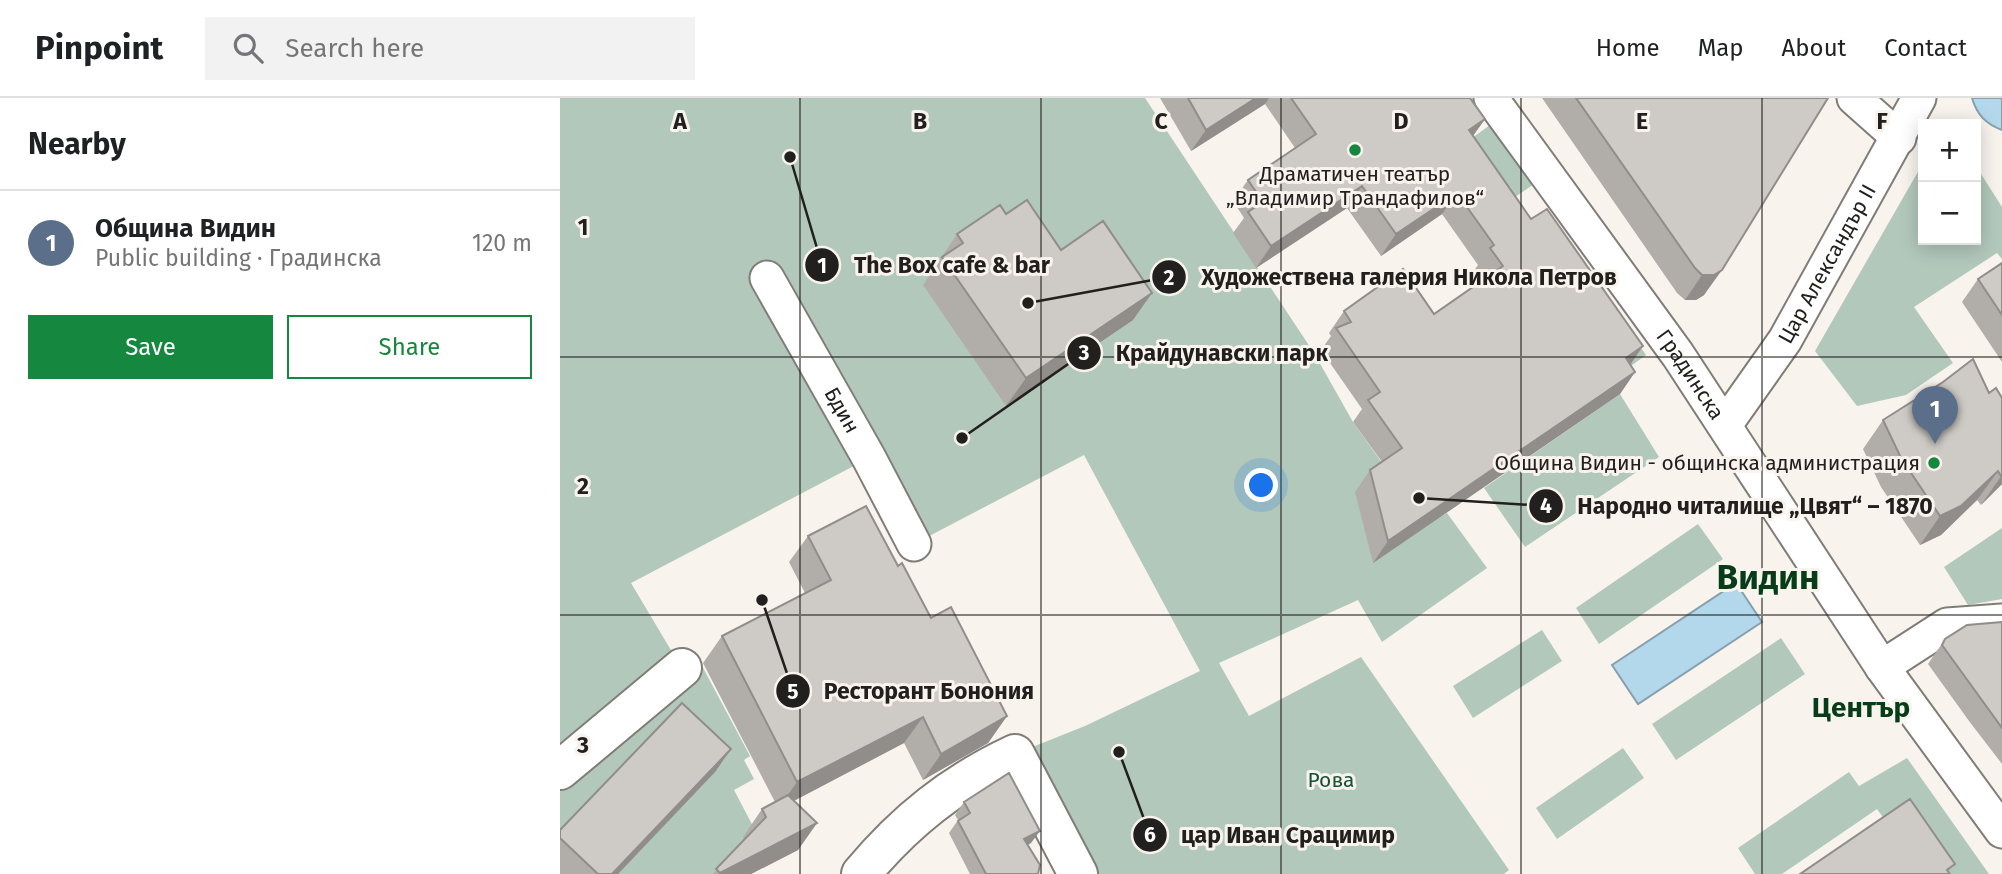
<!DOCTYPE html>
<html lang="en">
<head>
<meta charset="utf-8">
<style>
  :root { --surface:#fff; --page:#f2f2f2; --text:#202124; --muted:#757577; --line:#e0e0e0; --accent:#16873f }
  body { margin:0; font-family:"Fira Sans",sans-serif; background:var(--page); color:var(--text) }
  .controls { position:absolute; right:21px; top:21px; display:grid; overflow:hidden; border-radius:0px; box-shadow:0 4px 18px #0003 }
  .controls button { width:63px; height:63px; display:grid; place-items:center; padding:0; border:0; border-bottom:2px solid var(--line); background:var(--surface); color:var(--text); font:35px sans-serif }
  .you { position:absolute; left:702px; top:388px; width:24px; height:24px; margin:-18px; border:5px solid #fff; border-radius:50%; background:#1a73e8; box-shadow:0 0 0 10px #1a73e833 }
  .badge { display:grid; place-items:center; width:46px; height:46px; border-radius:50%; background:var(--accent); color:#fff; font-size:23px; font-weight:700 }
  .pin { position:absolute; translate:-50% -58px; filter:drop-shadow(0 2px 4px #0008) }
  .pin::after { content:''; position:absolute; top:37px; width:24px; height:21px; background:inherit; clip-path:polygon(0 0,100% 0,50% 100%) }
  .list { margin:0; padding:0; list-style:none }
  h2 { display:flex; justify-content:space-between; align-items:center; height:91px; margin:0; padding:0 28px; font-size:30px }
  h2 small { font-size:23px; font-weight:400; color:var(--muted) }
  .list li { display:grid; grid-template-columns:46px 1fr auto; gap:21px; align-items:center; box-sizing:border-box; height:105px; padding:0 28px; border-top:2px solid var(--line) }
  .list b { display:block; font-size:26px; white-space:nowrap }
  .list p { margin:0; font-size:23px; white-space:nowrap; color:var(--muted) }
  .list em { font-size:23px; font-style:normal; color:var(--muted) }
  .actions { display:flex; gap:14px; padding:21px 28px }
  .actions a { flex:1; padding:16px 0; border:2px solid var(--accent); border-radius:0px; text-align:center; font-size:24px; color:var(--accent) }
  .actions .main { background:var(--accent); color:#fff }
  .icon { flex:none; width:38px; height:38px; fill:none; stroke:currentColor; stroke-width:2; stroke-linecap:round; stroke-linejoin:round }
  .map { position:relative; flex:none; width:1442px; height:776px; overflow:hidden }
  header { display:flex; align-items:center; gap:42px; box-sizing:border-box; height:98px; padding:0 35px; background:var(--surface); border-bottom:2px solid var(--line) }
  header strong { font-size:33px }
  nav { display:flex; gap:38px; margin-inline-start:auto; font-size:24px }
  .search { width:490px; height:63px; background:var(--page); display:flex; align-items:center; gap:18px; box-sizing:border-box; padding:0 24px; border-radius:0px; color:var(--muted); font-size:26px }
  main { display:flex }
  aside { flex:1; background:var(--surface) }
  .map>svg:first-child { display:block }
  .green { fill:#b2c8bb }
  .water { fill:#b3d7eb; stroke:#88a0ae; stroke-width:2 }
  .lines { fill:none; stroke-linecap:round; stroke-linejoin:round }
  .pedestrian-casing { stroke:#807c77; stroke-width:37 }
  .minor-casing { stroke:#807c77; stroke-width:42 }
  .pedestrian { stroke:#fff; stroke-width:33 }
  .minor { stroke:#fff; stroke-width:38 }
  .wall { fill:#b1aea9 }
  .shaded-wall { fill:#908d8a }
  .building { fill:#cecac5; stroke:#908d8a; stroke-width:2 }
  .grid { fill:none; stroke:#22201e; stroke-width:2; stroke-opacity:0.55 }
  .poi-dot { fill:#16873f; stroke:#f8f3ed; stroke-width:2.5 }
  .labels { text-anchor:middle; stroke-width:6; stroke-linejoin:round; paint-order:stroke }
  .poi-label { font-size:21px; fill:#22201e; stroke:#f8f3ed }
  .street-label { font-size:21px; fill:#22201e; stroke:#f8f3ed }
  .park-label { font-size:21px; fill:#165237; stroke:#f8f3ed }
  .district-label { font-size:28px; font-weight:bold; fill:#073c19; stroke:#f8f3ed }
  .town-label { font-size:35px; font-weight:bold; fill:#073c19; stroke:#f8f3ed }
  .grid-label { font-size:23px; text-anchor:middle; font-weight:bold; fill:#22201e; stroke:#f8f3ed; stroke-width:6; stroke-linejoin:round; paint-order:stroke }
  .leader { fill:none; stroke:#22201e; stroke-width:2.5 }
  .callout-dot { fill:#22201e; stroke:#f8f3ed; stroke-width:2.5 }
  .mark-label { font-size:21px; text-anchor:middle; font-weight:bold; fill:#fff }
  .callout-label { font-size:23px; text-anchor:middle; font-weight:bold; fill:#22201e; stroke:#f8f3ed; stroke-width:6; stroke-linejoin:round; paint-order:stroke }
</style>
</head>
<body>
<header>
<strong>Pinpoint</strong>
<div class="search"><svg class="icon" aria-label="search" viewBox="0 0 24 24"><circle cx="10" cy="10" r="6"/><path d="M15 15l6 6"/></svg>Search here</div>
<nav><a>Home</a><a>Map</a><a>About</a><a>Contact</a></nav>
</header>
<main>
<aside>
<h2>Nearby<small></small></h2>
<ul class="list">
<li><span class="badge" style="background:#5c6f8a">1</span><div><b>Община Видин</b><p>Public building · Градинска</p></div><em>120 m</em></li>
</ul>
<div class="actions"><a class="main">Save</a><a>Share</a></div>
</aside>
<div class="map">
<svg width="1442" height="776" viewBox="0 0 1442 776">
  <rect width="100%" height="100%" fill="#f8f3ed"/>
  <!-- green -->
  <path class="green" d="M0 0H585L754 255 793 324 866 427 887 415 927 470 822 544 798 502 659 565 689 618 801 559 949 772 944 776H518L455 656 525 628 640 573 524 357 354 446 309 360 71 485 121 569 141 566 190 658 184 662 194 681 174 692 195 732 189 750 159 776H0Z
    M937 22 981 81 951 102 972 132 991 119 1086 257 1068 270 894 53Z
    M1363 65V142H1416V68L1442 109V161L1437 155 1354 209 1393 265 1346 297 1297 308 1255 253Z
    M1060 296 1099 359 965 449 924 390Z
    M1138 426 1163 461 1039 546 1016 510Z
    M1442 430V501L1408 507 1384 469Z
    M982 532 1002 563 913 620 893 588Z
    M1221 540 1245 576 1116 662 1092 626Z
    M1063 650 1084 680 997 741 976 710Z
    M1347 660 1429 776H1363L1317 711 1222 776H1195L1178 750 1289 674 1299 688Z"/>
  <!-- water -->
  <path class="water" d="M1412 0H1442V32C1426 26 1417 17 1412 0Z
    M1176 485 1202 524 1078 606 1052 567Z"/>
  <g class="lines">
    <!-- pedestrian casing -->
    <g class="pedestrian-casing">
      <g id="pedestrian">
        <path id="s1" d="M931 0 1118 257 1322 569 1442 733"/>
        <path d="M1294 0 1339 40"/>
        <path id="s2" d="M207 180 309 360 354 446"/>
        <path id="s3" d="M1165 327 1225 242 1359 0"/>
        <path d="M1322 569 1387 527 1442 523"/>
      </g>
    </g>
    <!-- minor casing -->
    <g class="minor-casing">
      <path id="minor" d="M0 672 122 570
        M301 776C345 723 393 685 455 656L518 776"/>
    </g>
    <!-- pedestrian -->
    <use href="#pedestrian" class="pedestrian"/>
    <!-- minor -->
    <use href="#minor" class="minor"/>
  </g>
  <!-- wall -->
  <path class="wall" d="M600 0H887L925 21 913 38 1075 274 1060 296 813 465 795 394 810 372 822 364 793 324 802 311 761 252 771 238 769 235 784 213 874 216 923 182 915 171 918 167 882 116 821 158 787 110 696 170 673 135 684 120 673 103 688 82 735 50 705 6 631 53Z
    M982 0H1268L1144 197 1136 202H1125L1117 195Z
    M446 116 501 152 573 222 446 308 363 187 397 136Z
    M1442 165V264L1402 204 1418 181Z
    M1436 290 1442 386 1421 407 1417 402 1381 437 1360 447 1321 389 1303 351 1323 322 1429 295Z
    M248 438 338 468 371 520 447 618 428 645 363 682 344 645 234 703 257 725 238 752 191 776H153L184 742 183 739 202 711 215 704 143 565 162 538 245 495 229 464Z
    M1442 524V666L1409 623 1368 566 1385 541Z
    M171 651 155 674 58 776H0V732Z
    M404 704 471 745 467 747 478 776H410L389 735 398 722 395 717Z"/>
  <!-- shaded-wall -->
  <path class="shaded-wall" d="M696 0H709L705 6 631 53 646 32Z
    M925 21 910 42 909 32Z
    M802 88 787 110 696 170 711 148Z
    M897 95 882 116 821 158 836 136Z
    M1162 172 1144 197 1136 202H1125L1142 177Z
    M592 195 573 222 446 308 466 280Z
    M1083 248 1068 270 1066 260Z
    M1075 274 1060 296 813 465 828 443Z
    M1438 373 1417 402 1381 437 1360 447 1380 418Z
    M1442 377V386L1421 407Z
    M447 618 428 645 363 682 381 656Z
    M363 619 344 645 218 711 237 684Z
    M171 651 155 674 58 776H52Z
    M257 725 238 752 191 776H159Z
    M480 733 471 745 455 754 464 741Z"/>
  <!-- building -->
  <path class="building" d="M628 0H696L646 32Z
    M731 0H910L925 21 909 32 971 121 987 111 1083 248 1066 260 1075 274 828 443 810 372 842 350 808 302 820 294 776 230 791 224 784 213 843 171 874 216 943 168 930 150 934 147 897 95 836 136 802 88 711 148 688 114 703 104 688 82 756 36Z
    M1016 0H1268L1162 172 1154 177H1142L1135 170Z
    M467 102 501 152 543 123 592 195 466 280 382 159 403 145 397 136 440 107 446 116Z
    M1442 165V217L1418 181Z
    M1413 261 1429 295 1436 290 1442 300V377L1441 378 1438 373 1401 408 1380 418 1341 360 1323 322 1383 284Z
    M306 408 338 468 342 465 371 520 391 509 447 618 381 656 363 619 237 684 162 538 271 482 248 438Z
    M1442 524V630L1382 547 1385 541 1407 527Z
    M122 605 171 651 52 776H38L0 740V732Z
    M449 675 480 733 464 741 480 767 478 776H426L398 723 410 715 404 704Z
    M228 697 257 725 160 775 156 771 206 719 202 711Z
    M1350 701 1395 766 1387 772 1390 776H1240Z"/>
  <!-- grid -->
  <path class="grid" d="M240 0V776M481 0V776M721 0V776M961 0V776M1202 0V776M0 259H1442M0 517H1442"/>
  <!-- markers -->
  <g class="poi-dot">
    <circle cx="795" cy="52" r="7"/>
    <circle cx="1374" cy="365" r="7"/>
  </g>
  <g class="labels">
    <!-- poi labels -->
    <g class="poi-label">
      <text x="795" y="83">Драматичен театър<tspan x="795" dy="24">„Владимир Трандафилов“</tspan></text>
      <text x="1360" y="372" text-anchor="end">Община Видин - общинска администрация</text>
    </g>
    <!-- street labels -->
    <g class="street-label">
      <text dy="7" stroke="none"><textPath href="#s3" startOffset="191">Цар Александър II</textPath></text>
      <text dy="7" stroke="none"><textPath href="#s1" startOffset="341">Градинска</textPath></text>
      <text dy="7" stroke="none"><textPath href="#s2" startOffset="152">Бдин</textPath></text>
    </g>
    <!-- park labels -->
    <g class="park-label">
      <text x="771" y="689">Рова</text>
    </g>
    <!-- district labels -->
    <g class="district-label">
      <text x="1301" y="619">Център</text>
    </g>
    <!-- town labels -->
    <g class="town-label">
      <text x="1208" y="491">Видин</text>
    </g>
  </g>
  <g class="grid-label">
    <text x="120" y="31">A</text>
    <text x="360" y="31">B</text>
    <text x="601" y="31">C</text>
    <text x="841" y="31">D</text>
    <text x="1082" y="31">E</text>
    <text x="1322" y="31">F</text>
    <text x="23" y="137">1</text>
    <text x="23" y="396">2</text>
    <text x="23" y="655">3</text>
  </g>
  <!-- callouts -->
  <path class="leader" d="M230 59L262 167M468 205L609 179M402 340L524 255M859 400L986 408M202 502L233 593M559 654L590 737"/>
  <g class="callout-dot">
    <circle cx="230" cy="59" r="7"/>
    <circle cx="468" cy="205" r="7"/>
    <circle cx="402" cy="340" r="7"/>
    <circle cx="859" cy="400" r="7"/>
    <circle cx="202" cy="502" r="7"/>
    <circle cx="559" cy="654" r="7"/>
    <circle cx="262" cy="167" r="18"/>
    <circle cx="609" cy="179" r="18"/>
    <circle cx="524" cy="255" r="18"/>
    <circle cx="986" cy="408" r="18"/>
    <circle cx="233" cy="593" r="18"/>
    <circle cx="590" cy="737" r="18"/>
  </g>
  <g class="mark-label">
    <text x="262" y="175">1</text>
    <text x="609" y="187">2</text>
    <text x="524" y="262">3</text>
    <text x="986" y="415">4</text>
    <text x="233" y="601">5</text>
    <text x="590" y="744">6</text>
  </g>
  <g class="callout-label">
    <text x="392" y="175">The Box cafe &amp; bar</text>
    <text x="849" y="187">Художествена галерия Никола Петров</text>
    <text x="662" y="263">Крайдунавски парк</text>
    <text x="1195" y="416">Народно читалище „Цвят“ – 1870</text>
    <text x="369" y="601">Ресторант Бонония</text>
    <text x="728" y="745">цар Иван Срацимир</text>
  </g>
</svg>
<div class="controls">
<button>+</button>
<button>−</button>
</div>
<div class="you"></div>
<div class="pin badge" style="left:1375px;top:346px;background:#5c6f8a">1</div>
</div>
</main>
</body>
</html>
